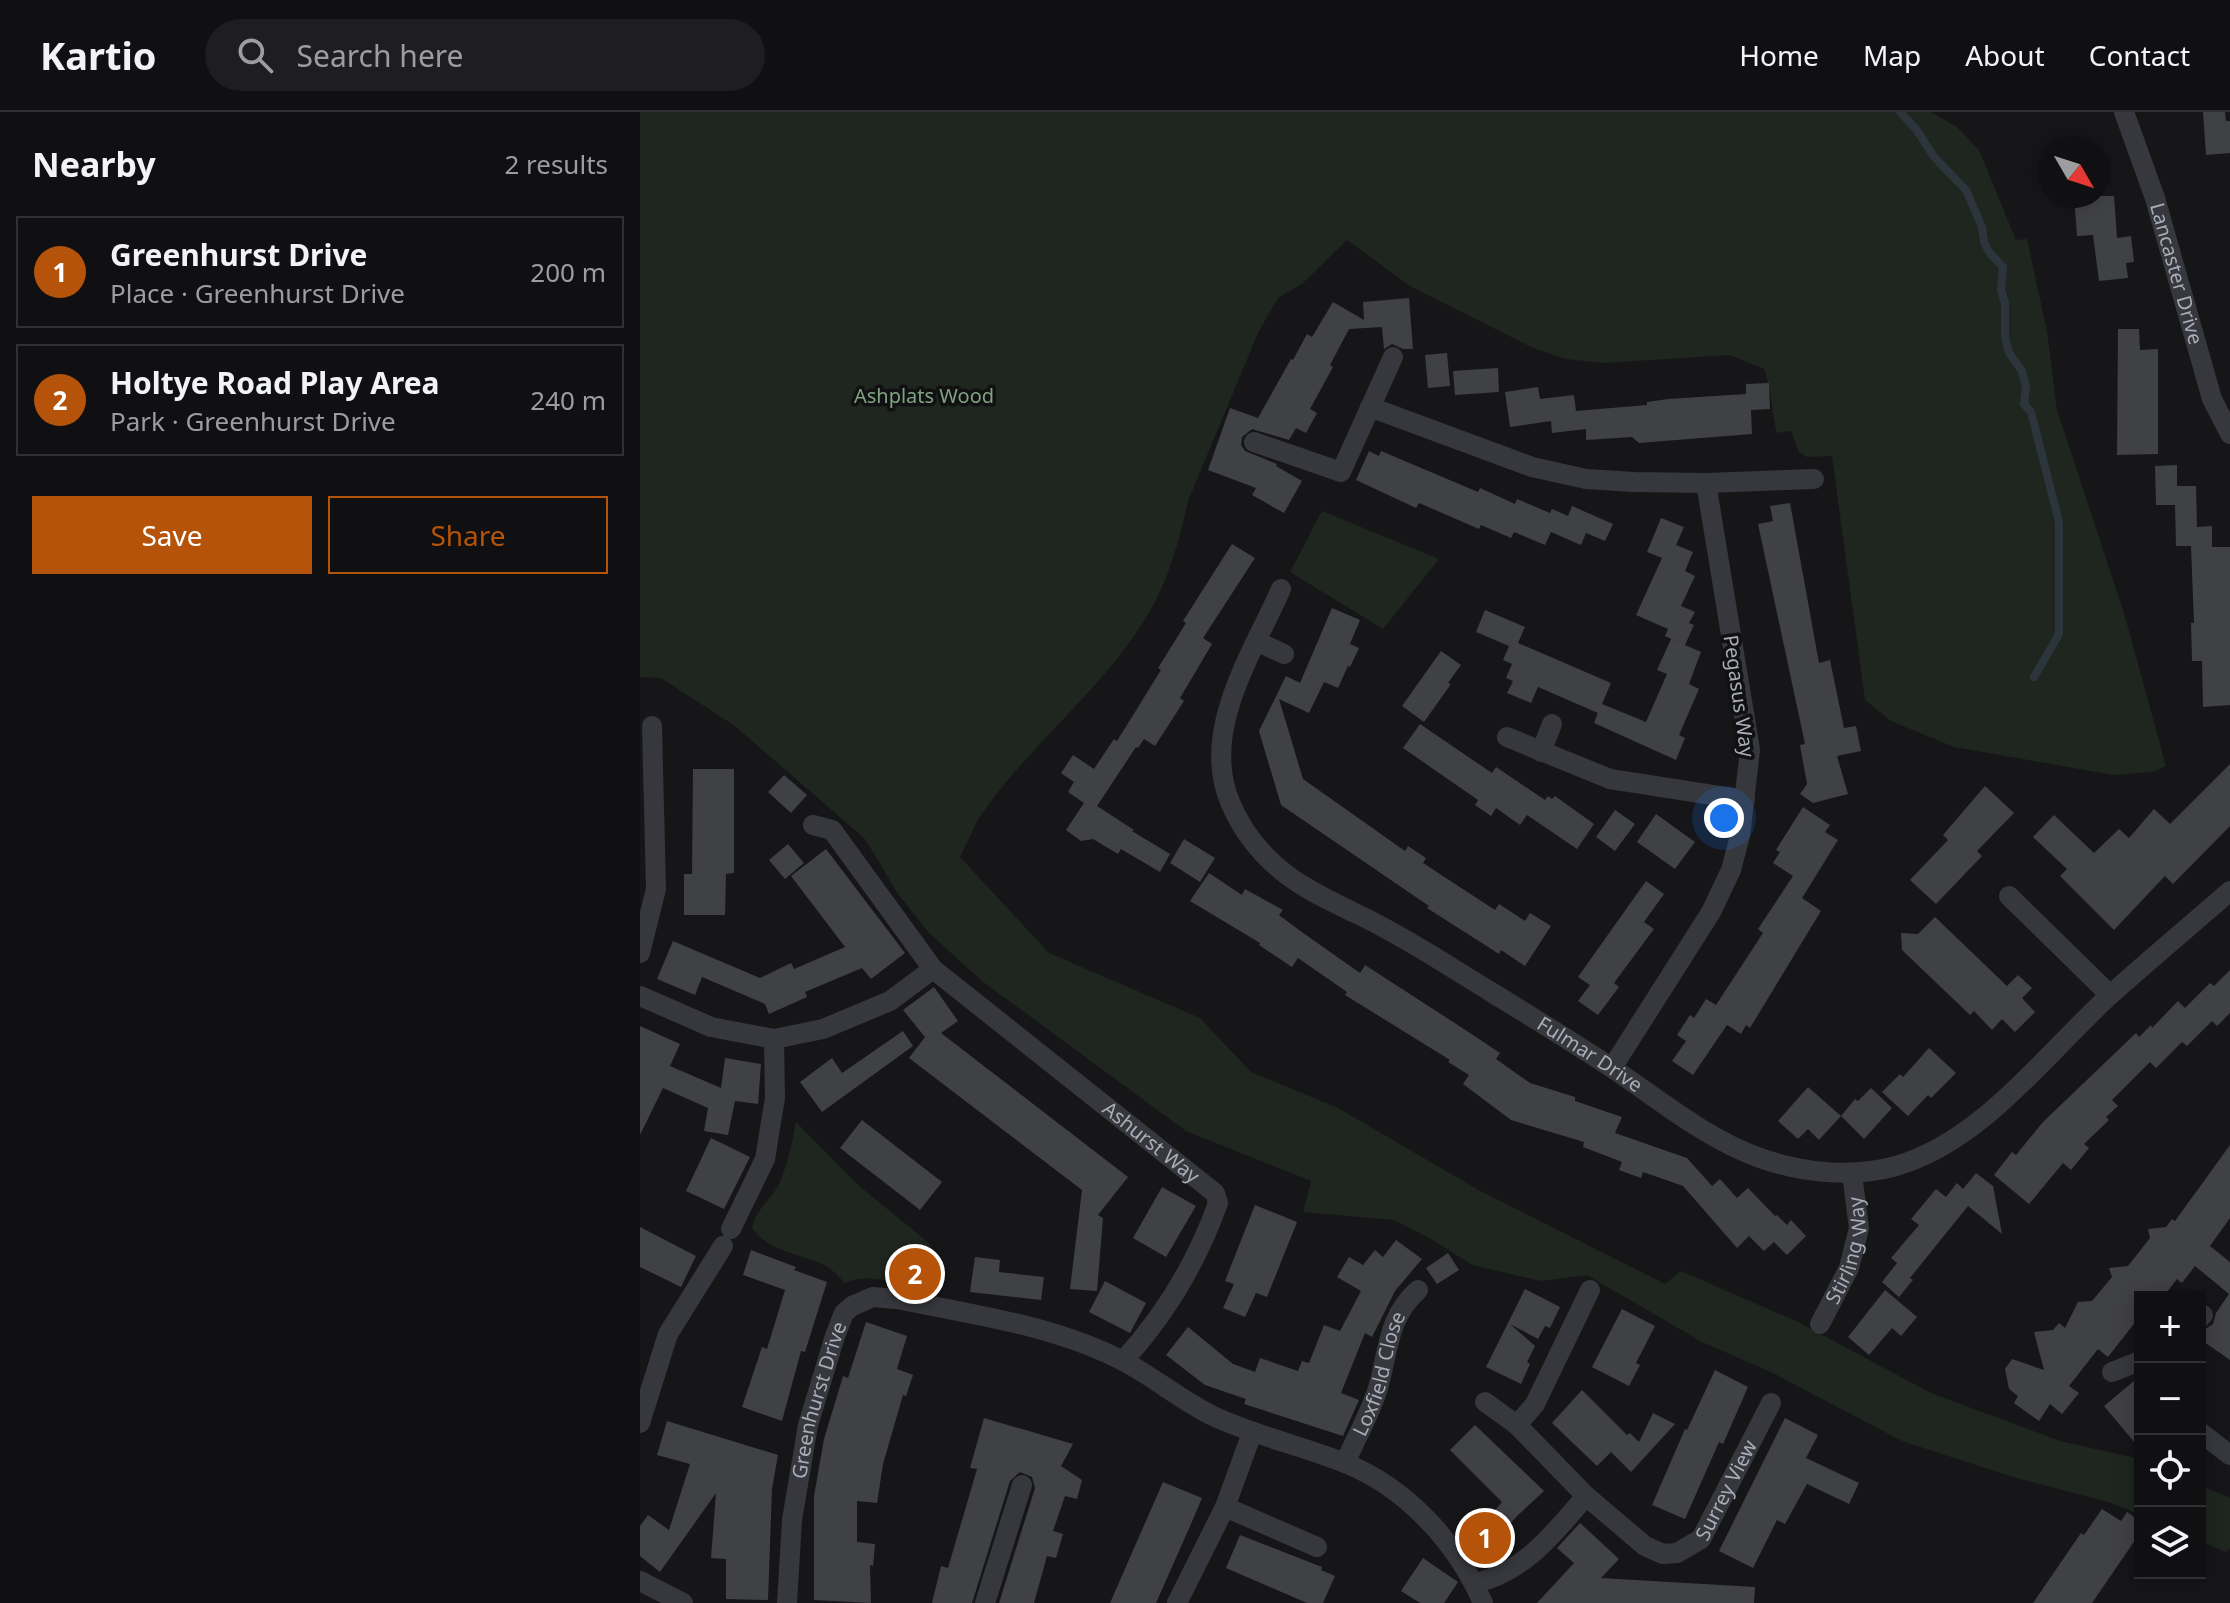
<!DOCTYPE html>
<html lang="en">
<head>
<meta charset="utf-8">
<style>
  :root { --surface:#101012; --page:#1e1e20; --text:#f1f3f6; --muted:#9c9d9f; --line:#303032; --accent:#b45309 }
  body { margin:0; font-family:"Noto Sans",sans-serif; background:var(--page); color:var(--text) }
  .controls { position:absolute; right:24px; bottom:24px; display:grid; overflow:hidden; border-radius:0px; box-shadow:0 4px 20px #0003 }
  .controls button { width:72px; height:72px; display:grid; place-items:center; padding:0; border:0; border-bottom:2px solid var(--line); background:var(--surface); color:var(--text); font:40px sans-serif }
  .compass { position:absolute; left:1398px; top:24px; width:72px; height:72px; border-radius:50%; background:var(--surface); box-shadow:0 4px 20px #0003; rotate:129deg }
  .you { position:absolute; left:1084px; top:706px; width:28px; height:28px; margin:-20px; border:6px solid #fff; border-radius:50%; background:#1a73e8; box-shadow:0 0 0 12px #1a73e833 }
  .badge { display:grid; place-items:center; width:52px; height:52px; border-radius:50%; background:var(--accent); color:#fff; font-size:26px; font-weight:700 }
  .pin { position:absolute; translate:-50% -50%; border:4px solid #fff; box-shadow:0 2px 8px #0006 }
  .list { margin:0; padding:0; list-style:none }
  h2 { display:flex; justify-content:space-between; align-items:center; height:104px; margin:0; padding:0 32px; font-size:34px }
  h2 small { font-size:26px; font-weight:400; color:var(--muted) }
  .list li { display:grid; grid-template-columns:52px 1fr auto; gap:24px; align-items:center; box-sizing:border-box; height:112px; margin:0 16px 16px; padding:0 16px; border:2px solid var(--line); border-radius:0px }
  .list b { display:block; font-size:30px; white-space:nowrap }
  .list p { margin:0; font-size:26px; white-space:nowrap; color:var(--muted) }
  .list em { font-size:26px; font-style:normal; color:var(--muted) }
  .actions { display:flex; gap:16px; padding:24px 32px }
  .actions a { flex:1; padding:18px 0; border:2px solid var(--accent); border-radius:0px; text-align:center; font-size:28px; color:var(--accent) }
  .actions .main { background:var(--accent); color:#fff }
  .icon { flex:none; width:44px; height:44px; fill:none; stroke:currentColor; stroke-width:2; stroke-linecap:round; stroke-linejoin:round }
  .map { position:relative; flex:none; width:1590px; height:1491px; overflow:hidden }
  header { display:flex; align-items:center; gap:48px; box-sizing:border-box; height:112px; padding:0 40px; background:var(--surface); border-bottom:2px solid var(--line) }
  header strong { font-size:38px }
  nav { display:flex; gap:44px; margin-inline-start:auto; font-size:28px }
  .search { width:560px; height:72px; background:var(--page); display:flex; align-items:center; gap:20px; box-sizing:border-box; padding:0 28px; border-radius:44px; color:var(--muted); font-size:30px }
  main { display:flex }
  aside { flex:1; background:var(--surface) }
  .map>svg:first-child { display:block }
  .green { fill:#1e261f }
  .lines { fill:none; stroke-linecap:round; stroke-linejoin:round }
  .stream { stroke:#2c353c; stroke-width:8 }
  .building { fill:#404145 }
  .minor { stroke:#37383d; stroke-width:20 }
  .labels { text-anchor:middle; stroke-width:7; stroke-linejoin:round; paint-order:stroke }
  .street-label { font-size:20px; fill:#a8adb8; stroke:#111113 }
  .park-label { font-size:20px; fill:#7fa381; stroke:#111113 }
</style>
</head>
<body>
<header>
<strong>Kartio</strong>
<div class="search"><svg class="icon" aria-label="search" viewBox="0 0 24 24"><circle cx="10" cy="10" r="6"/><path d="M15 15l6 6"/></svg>Search here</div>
<nav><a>Home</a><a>Map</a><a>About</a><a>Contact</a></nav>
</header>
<main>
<aside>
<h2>Nearby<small>2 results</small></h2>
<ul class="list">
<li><span class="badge">1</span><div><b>Greenhurst Drive</b><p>Place · Greenhurst Drive</p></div><em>200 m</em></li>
<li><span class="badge">2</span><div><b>Holtye Road Play Area</b><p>Park · Greenhurst Drive</p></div><em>240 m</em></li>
</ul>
<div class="actions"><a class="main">Save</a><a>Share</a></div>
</aside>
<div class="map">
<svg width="1590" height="1491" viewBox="0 0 1590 1491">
  <rect width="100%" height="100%" fill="#161618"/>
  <!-- green -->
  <path class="green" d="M0 0H1291L1317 15 1339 38 1376 128 1387 127 1407 219 1417 298 1484 501 1526 654 1512 660 1474 663 1314 635 1251 609 1225 588 1192 344 1167 345 1159 340 1151 319 1137 321C1131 299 1132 277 1124 257L1090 243 963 251 926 247 893 236 770 174 707 128 663 171 638 186 618 221 548 389C541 422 531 458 516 488 472 572 391 629 339 706 332 718 327 732 320 745L409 841 560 906 611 960 698 996 842 1080 1025 1172 1041 1159 1158 1210 1291 1281 1420 1329 1500 1347V1403L1472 1391 1373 1365 1262 1329 1133 1261 1062 1230 947 1163 901 1169 832 1153 791 1127 754 1108 663 1100 671 1069 546 1019 342 869 288 820 258 782 225 727 95 614 21 566 0 565Z
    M682 399 799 447 743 517 650 460Z
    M156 1010 218 1073 289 1131 294 1141 291 1179C265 1174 230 1159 205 1171 199 1165 193 1158 186 1154 163 1142 125 1139 112 1115 116 1097 131 1088 139 1072 148 1052 152 1031 156 1010Z
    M1560 1373 1590 1386V1437L1585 1440 1560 1429Z"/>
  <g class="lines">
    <!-- stream -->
    <path class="stream" d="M1260 0 1276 17 1294 45 1326 78 1342 115 1344 130 1349 140 1363 155 1361 178 1365 191V225L1369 241 1382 259 1386 276 1384 292 1391 300 1419 410V522L1394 565"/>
  </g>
  <!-- building -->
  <path class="building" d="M1563 0H1585L1586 9H1590V41L1566 43Z
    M1434 84H1474L1477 126 1491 124 1494 150 1486 151 1488 166 1459 169 1453 123 1437 124Z
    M769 186 773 237H763L752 232 744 237 742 215 709 217 690 253 693 255 670 297 677 301 666 321 656 316 649 328 612 317 602 325 601 333 605 339 637 352 636 354 662 369 644 401 612 383 616 376 568 358 590 296 618 306 651 247 653 248 667 222 672 225 693 190 724 208 723 190Z
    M1478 217H1499L1500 238 1518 237V342L1477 343Z
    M807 241 810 274 788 276 785 243Z
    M858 256 859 280 815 283 813 259Z
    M1129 271 1130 297 1111 298 1112 322 999 331 992 325 946 328V317L912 321 911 309 870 315 865 280 898 275 900 287 934 283 936 299 1007 293V290L1028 287 1106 282V272Z
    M729 339 739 344 741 339 838 380 840 376 875 392 877 387 910 401 912 397 928 404 932 394 973 412 965 429 946 421 941 433 911 420 905 433 874 420 871 426 841 413 839 417 779 391 776 396 716 368Z
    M1537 353V374H1556L1557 415 1572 414V435H1590V593L1563 595 1562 549H1552L1551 511H1554L1551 434H1536L1535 393H1516L1515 354Z
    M1150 391 1179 551 1190 548 1204 616 1216 614 1221 639 1197 644 1208 682 1173 691 1160 682 1167 672 1160 633 1165 632 1118 412 1133 409 1130 394Z
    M1021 406 1044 415 1036 433 1053 440 1045 459 1055 464 1041 494 1055 500 1049 511 1054 513 1045 533 1061 540 1049 572 1059 577 1039 623 1045 626 1036 648 954 611 959 597 958 601 898 575 891 591 867 581 873 569 866 566 872 552 863 548 869 534 836 520 845 498 885 515 878 531 971 571 962 592 1006 610 1027 562 1017 558 1031 527 1040 531 1025 524 1028 517 996 503 1022 446 1007 440Z
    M592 432 615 446 563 526 572 532 540 586 544 589 515 634 504 627 498 636 496 635 457 694 494 718 492 719 530 742 520 760 481 737 478 742 453 727 441 729 426 718 444 691 428 680 434 670 421 661 433 643 454 657 474 627 477 629 521 558 518 556 546 511 543 509Z
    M692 496 720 508 710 532 719 536 710 555 708 554 698 576 684 570 669 601 639 587 663 667 765 739 768 734 786 746 783 751 855 798 859 792 885 809 890 801 911 814 885 854 861 838 859 842 787 796 789 794 641 693 619 619 646 564 660 571Z
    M801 539 821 553 808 571 811 572 784 610 762 594Z
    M780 612 852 661 856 655 905 688 908 684 912 687 915 684 954 712 937 737 887 703 880 713 856 696 851 704 835 693 838 688 763 636Z
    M1590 652V714L1533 772 1525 764 1474 818 1420 764 1427 757 1393 725 1414 703 1454 741 1479 717 1489 726 1514 697 1530 712Z
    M53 657H94V761L86 762 85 803H44V762H52Z
    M144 663 167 683 151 701 128 680Z
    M1345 674 1374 701 1337 739 1342 744 1296 792 1270 768 1308 728 1303 723Z
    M1163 695 1190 713 1185 720 1198 728 1162 786 1181 799 1110 916 1106 913 1101 922 1087 913 1053 963 1032 949 1046 929 1037 923 1050 903 1054 906 1066 887 1076 893 1123 821 1118 817 1153 764 1133 751 1140 740 1136 738Z
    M975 698 995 712 975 739 956 725Z
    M1016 702 1055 730 1035 757 997 730Z
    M544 727 575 746 560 770 530 751Z
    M148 732 164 751 145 767 129 748Z
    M186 737 265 841 231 867 222 856 165 880 167 885 129 902 125 892 62 865 55 883 17 867 33 829 120 866 151 851 154 857 205 835 151 764Z
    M569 761 602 783 605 777 643 798 639 803 659 818 720 861 725 853 824 917 860 941 856 947 890 971 935 985V989L982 1005 975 1021 1047 1046 1072 1074 1080 1067 1097 1086 1108 1076 1135 1104 1137 1103 1147 1113 1151 1108 1166 1124 1147 1143 1134 1130 1124 1139 1109 1124 1097 1136 1043 1074 1003 1060 1001 1066 979 1058 982 1050 943 1035 944 1030 871 1008 823 972 829 963 808 950 810 948 705 883 707 880 658 846 652 855 619 833 620 831 550 789Z
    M1006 769 1024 782 1004 810 1014 817 974 871 979 875 958 903 938 889 950 873 938 865Z
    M1295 805 1367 874 1378 863 1392 876 1382 886 1395 900 1375 920 1362 907 1352 918 1334 899 1330 903 1262 838 1261 821 1278 822Z
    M1590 858V901L1577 914 1572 909 1547 934 1542 930 1516 956 1510 950 1472 988 1478 994 1466 1005 1469 1008 1444 1032 1449 1036 1431 1058 1423 1051 1389 1092 1354 1063 1372 1040 1376 1043 1403 1010 1496 921 1499 925 1511 913 1512 916 1538 889 1545 896 1570 871 1574 874Z
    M294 875 318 909 301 921 488 1065 458 1103 463 1106 457 1179 430 1177 442 1078 269 946 285 925 263 898Z
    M0 914 40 932 30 954 81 976 85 946 121 952 118 992 95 989 88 1023 64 1019 68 996 23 976 0 1023Z
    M263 919 273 934 182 1000 160 970 192 946 202 961Z
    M1289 936 1316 961 1291 986 1288 983 1268 1004 1242 980 1260 962 1263 965Z
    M1168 975 1201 1004 1179 1028 1168 1017 1158 1027 1138 1009Z
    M1231 976 1252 996 1224 1027 1201 1004 1215 987 1218 989Z
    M222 1008 302 1070 280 1098 200 1036Z
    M71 1026 110 1045 84 1097 46 1079Z
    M1590 1033V1106L1570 1134 1590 1150V1248L1560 1227 1564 1218 1573 1212 1576 1201 1589 1182 1555 1154 1542 1171 1537 1167 1523 1185H1500V1204L1468 1245 1458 1237 1429 1274 1439 1281 1422 1302 1410 1292 1399 1309 1374 1291 1378 1284 1369 1277 1365 1257 1372 1247 1404 1258 1394 1220 1413 1218 1419 1211 1425 1216 1438 1190 1452 1189 1472 1165 1469 1156 1488 1154 1510 1126 1508 1117 1526 1115 1532 1107 1535 1109Z
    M1336 1061 1353 1074 1362 1122 1328 1094 1270 1166 1273 1168 1259 1185 1242 1170 1257 1151 1251 1146 1279 1113 1271 1107 1296 1077 1306 1085 1317 1071 1323 1077Z
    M522 1075 556 1094 526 1145 493 1126Z
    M615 1093 657 1110 627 1185 616 1181 605 1205 583 1196 594 1172 585 1169Z
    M0 1115 56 1144 41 1175 0 1155Z
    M756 1128 782 1147 755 1179 732 1225 725 1221 701 1281 719 1288 703 1324 604 1292 606 1287 565 1273 526 1243 548 1215 593 1252 615 1260 620 1246 658 1259 662 1249 669 1251 684 1213 700 1219 721 1179 697 1165 709 1145 723 1153 735 1138 743 1145Z
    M111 1138 156 1155 154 1158 187 1170 165 1240 161 1239 142 1309 102 1295 122 1235 127 1237 145 1178 103 1163Z
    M808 1141 819 1158 797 1172 786 1156Z
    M335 1145 360 1148 359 1160 404 1165 401 1188 330 1180Z
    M465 1169 506 1191 490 1221 449 1200Z
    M885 1177 920 1195 910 1216 905 1214 898 1227 870 1212 895 1234 887 1250 890 1252 881 1272 846 1255Z
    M1245 1178 1277 1205 1261 1224 1252 1216 1229 1243 1208 1225Z
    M982 1197 1015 1214 996 1251 1000 1253 989 1274 952 1255Z
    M226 1210 267 1224 257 1257 273 1263 266 1284 263 1283 243 1352 237 1391 217 1389V1430L235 1432 233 1454 230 1453 231 1491 174 1488V1384L184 1327 203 1264 208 1266Z
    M1075 1258 1108 1275 1083 1332 1079 1330 1045 1407 1012 1393 1045 1317 1047 1318Z
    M1500 1264V1337L1464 1294Z
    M942 1278 987 1323 990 1321 999 1330 1013 1301 1035 1312 991 1360 971 1340 957 1354 912 1311Z
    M344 1306 433 1332 421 1354 442 1368 437 1387 425 1384 413 1419 423 1422 416 1446 407 1444 394 1491H359L395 1376 392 1365 380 1360 370 1369 332 1491H292L301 1454 308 1456 337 1357 330 1356Z
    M1145 1306 1178 1323 1166 1346 1219 1371 1209 1392 1167 1372 1145 1412 1137 1408 1113 1456 1079 1439Z
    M27 1309 138 1343 132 1377 128 1488 86 1487V1447L71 1446 76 1381 20 1460 0 1444V1414L8 1403 29 1418 50 1352 17 1343Z
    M835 1313 904 1379 877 1404 845 1440 830 1427 862 1390 810 1338Z
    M523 1370 562 1386 551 1412 516 1491H470Z
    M1462 1397 1481 1409 1487 1400 1500 1409V1421L1452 1491H1393L1441 1421 1444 1423Z
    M940 1411 979 1447 961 1466 1115 1475 1114 1491H897L934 1451 917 1436Z
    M600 1423 682 1455 681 1458 695 1464 683 1491H667L586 1456Z
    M783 1446 818 1470 804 1491H780L761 1479Z"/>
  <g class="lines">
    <!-- minor -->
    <g class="minor">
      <path id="s1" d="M1484 0 1515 86 1572 287 1590 322"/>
      <path d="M730 295 892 355 946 367 994 370 1066 371 1174 367"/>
      <path d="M614 330 701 360 753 245"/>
      <path id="s2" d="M641 477C613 541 560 618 590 690 602 719 622 744 647 763 668 779 693 790 717 802 743 814 768 829 793 844 852 881 913 917 972 956 1020 988 1065 1026 1120 1046 1162 1061 1213 1066 1256 1054 1341 1030 1406 942 1469 884 1509 848 1550 814 1590 779"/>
      <path d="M618 530 644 542"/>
      <path d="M867 625 970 667 1105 688"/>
      <path d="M901 640 912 612"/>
      <path id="s3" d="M173 713 192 718 293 857 575 1081 578 1091C557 1150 525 1203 483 1249"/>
      <path d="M1369 784 1470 883"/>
      <path d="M0 841 16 777 12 614"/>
      <path d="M0 884 71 915 134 927 183 917 250 889 293 857"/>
      <path d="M972 956 1071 800 1091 758 1100 724 1110 638 1066 371"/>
      <path d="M91 1117 125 1047 135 986 134 927"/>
      <path d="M1560 1206 1563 1203"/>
      <path id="s4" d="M1180 1212 1209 1156 1219 1116 1212 1062"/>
      <path d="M1472 1260 1500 1249"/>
      <path id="s5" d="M845 1290 877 1313 946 1384 1005 1434 1023 1442 1037 1441 1061 1427 1131 1291"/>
      <path d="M0 1311 28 1222 83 1134"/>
      <path d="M877 1313 895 1292 950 1178"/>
      <path d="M1560 1320 1590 1343"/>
      <path d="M612 1321 585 1395 677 1435"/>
      <path id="s6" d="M705 1351C716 1326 730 1302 738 1276 749 1238 747 1206 778 1178"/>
      <path d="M0 1469 43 1491"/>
      <path d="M835 1471C885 1460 914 1421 946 1384"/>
      <path id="s7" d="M147 1491 152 1408 168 1313 195 1224 204 1201 212 1194 233 1185 257 1187C333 1203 415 1213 485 1250 515 1266 542 1289 573 1304 616 1324 662 1334 705 1351 767 1376 817 1431 843 1491"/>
      <path d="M345 1491 382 1373"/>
      <path d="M537 1491 585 1395"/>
    </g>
  </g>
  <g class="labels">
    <!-- street labels -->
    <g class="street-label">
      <text dy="7" stroke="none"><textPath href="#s1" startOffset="170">Lancaster Drive</textPath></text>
      <text transform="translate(1099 584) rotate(82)" y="7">Pegasus Way</text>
      <text dy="7" stroke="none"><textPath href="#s2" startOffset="672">Fulmar Drive</textPath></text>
      <text dy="7" stroke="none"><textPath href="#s3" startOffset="470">Ashurst Way</textPath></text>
      <text dy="7" stroke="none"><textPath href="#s4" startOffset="80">Stirling Way</textPath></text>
      <text dy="7" stroke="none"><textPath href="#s6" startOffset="96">Loxfield Close</textPath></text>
      <text dy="7" stroke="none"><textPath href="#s7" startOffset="206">Greenhurst Drive</textPath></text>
      <text dy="7" stroke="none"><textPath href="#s5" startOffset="332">Surrey View</textPath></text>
    </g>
    <!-- park labels -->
    <g class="park-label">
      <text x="284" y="291">Ashplats Wood</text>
    </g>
  </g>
</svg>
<div class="controls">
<button>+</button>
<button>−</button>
<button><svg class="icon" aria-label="locate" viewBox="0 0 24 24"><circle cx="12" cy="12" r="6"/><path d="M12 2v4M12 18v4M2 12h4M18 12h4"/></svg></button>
<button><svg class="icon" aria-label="layers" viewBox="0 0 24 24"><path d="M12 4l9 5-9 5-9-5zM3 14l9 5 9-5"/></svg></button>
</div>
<svg class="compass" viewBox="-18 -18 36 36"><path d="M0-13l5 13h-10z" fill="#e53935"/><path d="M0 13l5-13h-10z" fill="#9c9d9f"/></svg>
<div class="you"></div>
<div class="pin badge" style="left:845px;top:1426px">1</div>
<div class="pin badge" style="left:275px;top:1162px">2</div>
</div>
</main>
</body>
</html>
